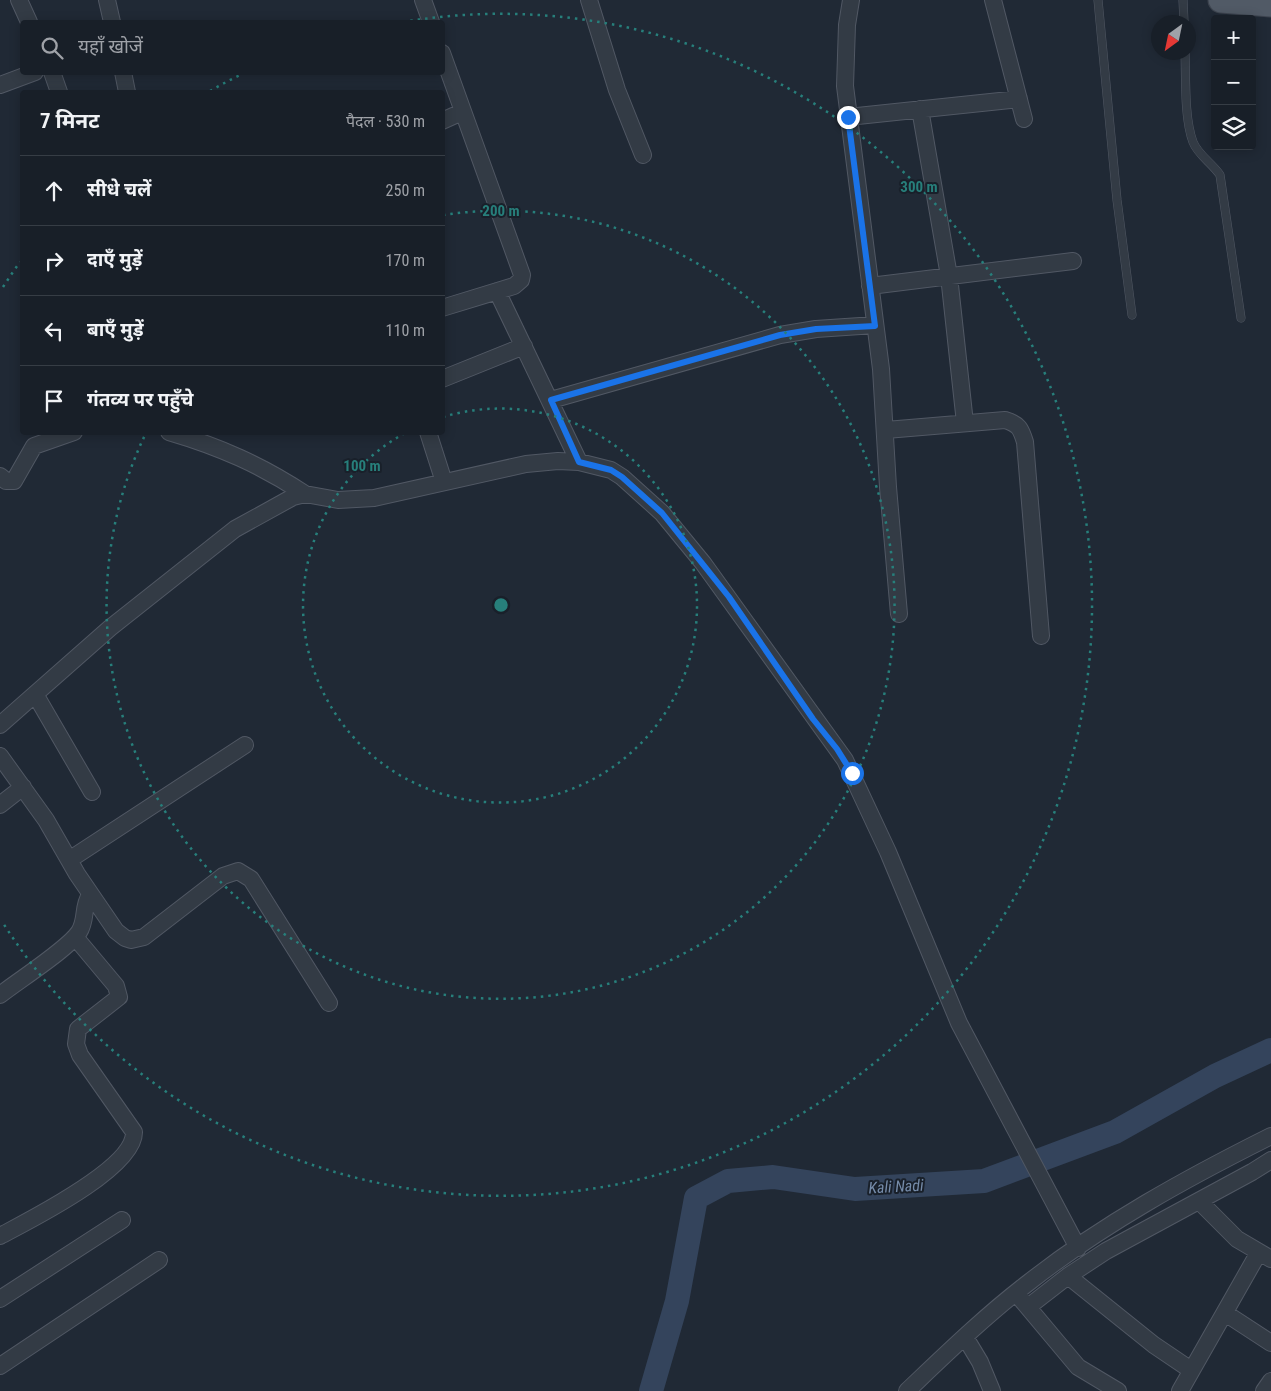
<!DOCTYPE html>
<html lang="hi">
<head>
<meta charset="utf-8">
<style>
  :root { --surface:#181f28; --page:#252c34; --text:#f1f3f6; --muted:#9fa2a8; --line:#363d45 }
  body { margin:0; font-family:"Roboto Condensed","Noto Sans Devanagari",sans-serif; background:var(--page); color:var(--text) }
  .controls { position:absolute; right:15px; top:15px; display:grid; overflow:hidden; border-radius:5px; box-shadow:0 2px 12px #0003 }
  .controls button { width:45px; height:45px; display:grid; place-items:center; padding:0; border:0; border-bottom:1px solid var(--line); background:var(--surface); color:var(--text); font:25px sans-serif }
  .compass { position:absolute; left:1151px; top:15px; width:45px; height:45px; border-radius:50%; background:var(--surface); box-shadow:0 2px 12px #0003; rotate:213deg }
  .stop { position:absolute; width:15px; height:15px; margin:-11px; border:4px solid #1a73e8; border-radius:50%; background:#fff }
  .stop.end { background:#1a73e8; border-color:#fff; box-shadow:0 1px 5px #0008 }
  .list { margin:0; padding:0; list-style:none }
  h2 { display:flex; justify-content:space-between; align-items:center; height:65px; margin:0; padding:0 20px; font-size:21px }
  h2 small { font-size:16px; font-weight:400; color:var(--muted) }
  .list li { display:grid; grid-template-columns:32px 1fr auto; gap:15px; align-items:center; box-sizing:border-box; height:70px; padding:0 20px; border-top:1px solid var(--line) }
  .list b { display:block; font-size:19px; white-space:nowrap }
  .list em { font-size:16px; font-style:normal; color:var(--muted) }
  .icon { flex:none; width:28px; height:28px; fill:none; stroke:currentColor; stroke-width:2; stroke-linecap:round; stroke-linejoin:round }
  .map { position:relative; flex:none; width:1271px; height:1391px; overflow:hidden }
  .search { position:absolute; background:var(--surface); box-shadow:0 2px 12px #0003; left:20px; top:20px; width:425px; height:55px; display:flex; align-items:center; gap:12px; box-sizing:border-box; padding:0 18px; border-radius:5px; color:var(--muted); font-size:19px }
  .panel { position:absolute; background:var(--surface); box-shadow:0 2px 12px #0003; left:20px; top:90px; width:425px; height:345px; border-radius:5px }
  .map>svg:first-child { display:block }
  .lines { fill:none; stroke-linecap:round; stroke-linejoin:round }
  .river { stroke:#34445c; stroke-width:24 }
  .lane-casing { stroke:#515864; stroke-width:9 }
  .street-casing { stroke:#515864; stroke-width:18 }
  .primary-casing { stroke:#3d444f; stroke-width:27 }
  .lane { stroke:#333b45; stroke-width:8 }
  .street { stroke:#333b45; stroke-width:16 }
  .primary { stroke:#515a66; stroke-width:25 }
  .route { stroke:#1a73e8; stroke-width:6 }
  .ring { fill:none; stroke:#277f7b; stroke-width:2.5; stroke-dasharray:2.5 5 }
  .labels { text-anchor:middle; stroke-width:4; stroke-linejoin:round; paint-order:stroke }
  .water-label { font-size:16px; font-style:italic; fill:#768caa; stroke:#19202a }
  .centre { fill:#277f7b; stroke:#19202a; stroke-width:2.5 }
  .ring-label { font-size:15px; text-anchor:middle; font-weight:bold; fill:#277f7b; stroke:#19202a; stroke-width:4; stroke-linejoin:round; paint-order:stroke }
</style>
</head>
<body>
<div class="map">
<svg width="1271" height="1391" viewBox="0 0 1271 1391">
  <rect width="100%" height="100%" fill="#202935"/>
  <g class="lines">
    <!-- river -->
    <path class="river" d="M651 1391 677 1301 696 1198 728 1181 773 1177 855 1189 984 1181 1115 1132 1215 1076 1271 1050"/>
    <!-- lane casing -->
    <g class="lane-casing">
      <path id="lane" d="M1098 0 1117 200 1132 315
        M1183 0 1184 22
        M1185 52C1186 78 1184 118 1193 142 1198 155 1212 163 1220 175L1241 318"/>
    </g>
    <!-- street casing -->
    <g class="street-casing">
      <path id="street" d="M19 0 29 22
        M107 0 112 22
        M423 0 431 22
        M589 0 617 90 643 155
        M851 0 847 25 845 86 881 369 888 487 899 614
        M993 0 1024 119
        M442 53 522 275 521 280 514 286 442 308
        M52 72 59 92
        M123 72 127 92
        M0 85 35 72
        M920 109 949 276 965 423
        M848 117 1019 99
        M442 121 462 112
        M870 286 1073 261
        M497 291 579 462
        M442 379 524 346
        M551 400 780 335 816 329 875 325
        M886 430 1005 420C1019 424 1021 429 1025 442L1041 636
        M169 432C220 447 261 465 305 494
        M428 432 444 482
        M0 476 6 481H14L34 446 74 432
        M35 694 92 792
        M0 725 110 628 235 529 293 497 305 494 338 500 374 498 526 464 558 461 579 462 611 470 622 477 662 513 703 563 845 760 888 852 959 1023 1078 1248
        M0 756 46 820 77 874 116 931 125 938 131 940 144 937 223 876 238 871 251 879 329 1003
        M0 805 23 787
        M69 860 245 745
        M0 995C19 980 68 949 79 932 87 920 82 907 90 895
        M1199 1201 1237 1239 1271 1259
        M0 1236C30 1220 135 1168 134 1132L80 1055 76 1044 78 1029 119 997 116 986 75 937
        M1068 1276 1154 1345 1191 1370
        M0 1299 122 1220
        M1021 1299 1078 1367 1118 1391
        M1028 1307 1068 1276 1106 1251 1252 1172 1271 1160
        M1225 1313 1271 1343
        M965 1337 980 1362 992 1391
        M0 1366 159 1260
        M907 1391C946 1354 985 1316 1028 1283 1103 1224 1187 1178 1271 1136
        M1180 1391 1259 1252
        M1264 1391 1271 1381"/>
    </g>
    <!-- primary casing -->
    <g class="primary-casing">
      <path id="primary" d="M1221 0 1271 4"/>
    </g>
    <!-- lane -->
    <use href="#lane" class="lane"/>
    <!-- street -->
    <use href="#street" class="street"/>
    <!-- primary -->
    <use href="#primary" class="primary"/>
  </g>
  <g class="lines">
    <!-- route -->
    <path class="route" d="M848 117 875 326 816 329 780 335 551 400 579 462 611 470 622 477 662 513 729 597 813 719 837 749 852 773"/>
  </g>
  <!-- distance rings -->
  <g class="ring">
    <path d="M443 417A197 197 0 1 1 405 433"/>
    <path d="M443 215A394 394 0 1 1 145 435"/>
    <path d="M3 287A591 591 0 0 1 20 262M210 91A591 591 0 0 1 242 74M403 22A591 591 0 1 1 3 923"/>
  </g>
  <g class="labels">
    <!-- water labels -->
    <g class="water-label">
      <text transform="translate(896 1186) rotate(-3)" y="6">Kali Nadi</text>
    </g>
  </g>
  <circle cx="501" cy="605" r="8" class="centre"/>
  <g class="ring-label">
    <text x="919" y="192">300 m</text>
    <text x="501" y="216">200 m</text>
    <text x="362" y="471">100 m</text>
  </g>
</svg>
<div class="controls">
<button>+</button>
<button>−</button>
<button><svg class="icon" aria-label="layers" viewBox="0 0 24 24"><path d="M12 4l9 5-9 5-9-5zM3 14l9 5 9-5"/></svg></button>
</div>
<svg class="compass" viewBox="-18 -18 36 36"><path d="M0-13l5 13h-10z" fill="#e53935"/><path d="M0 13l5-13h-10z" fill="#9fa2a8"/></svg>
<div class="stop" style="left:852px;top:773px"></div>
<div class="stop end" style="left:848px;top:117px"></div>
<div class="search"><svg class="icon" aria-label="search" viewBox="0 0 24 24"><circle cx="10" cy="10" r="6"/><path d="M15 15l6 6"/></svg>यहाँ खोजें</div>
<section class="panel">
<h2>7 मिनट<small>पैदल · 530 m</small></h2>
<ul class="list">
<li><svg class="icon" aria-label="ahead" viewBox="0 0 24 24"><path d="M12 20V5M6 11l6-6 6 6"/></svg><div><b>सीधे चलें</b></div><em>250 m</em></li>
<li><svg class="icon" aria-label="right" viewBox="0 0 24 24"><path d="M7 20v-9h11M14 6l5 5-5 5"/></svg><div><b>दाएँ मुड़ें</b></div><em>170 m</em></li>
<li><svg class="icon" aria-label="left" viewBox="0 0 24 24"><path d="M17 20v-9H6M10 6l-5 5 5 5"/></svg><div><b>बाएँ मुड़ें</b></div><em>110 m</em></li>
<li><svg class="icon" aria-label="arrive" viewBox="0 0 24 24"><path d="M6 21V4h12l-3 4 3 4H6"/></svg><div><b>गंतव्य पर पहुँचे</b></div></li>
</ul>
</section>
</div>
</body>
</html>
